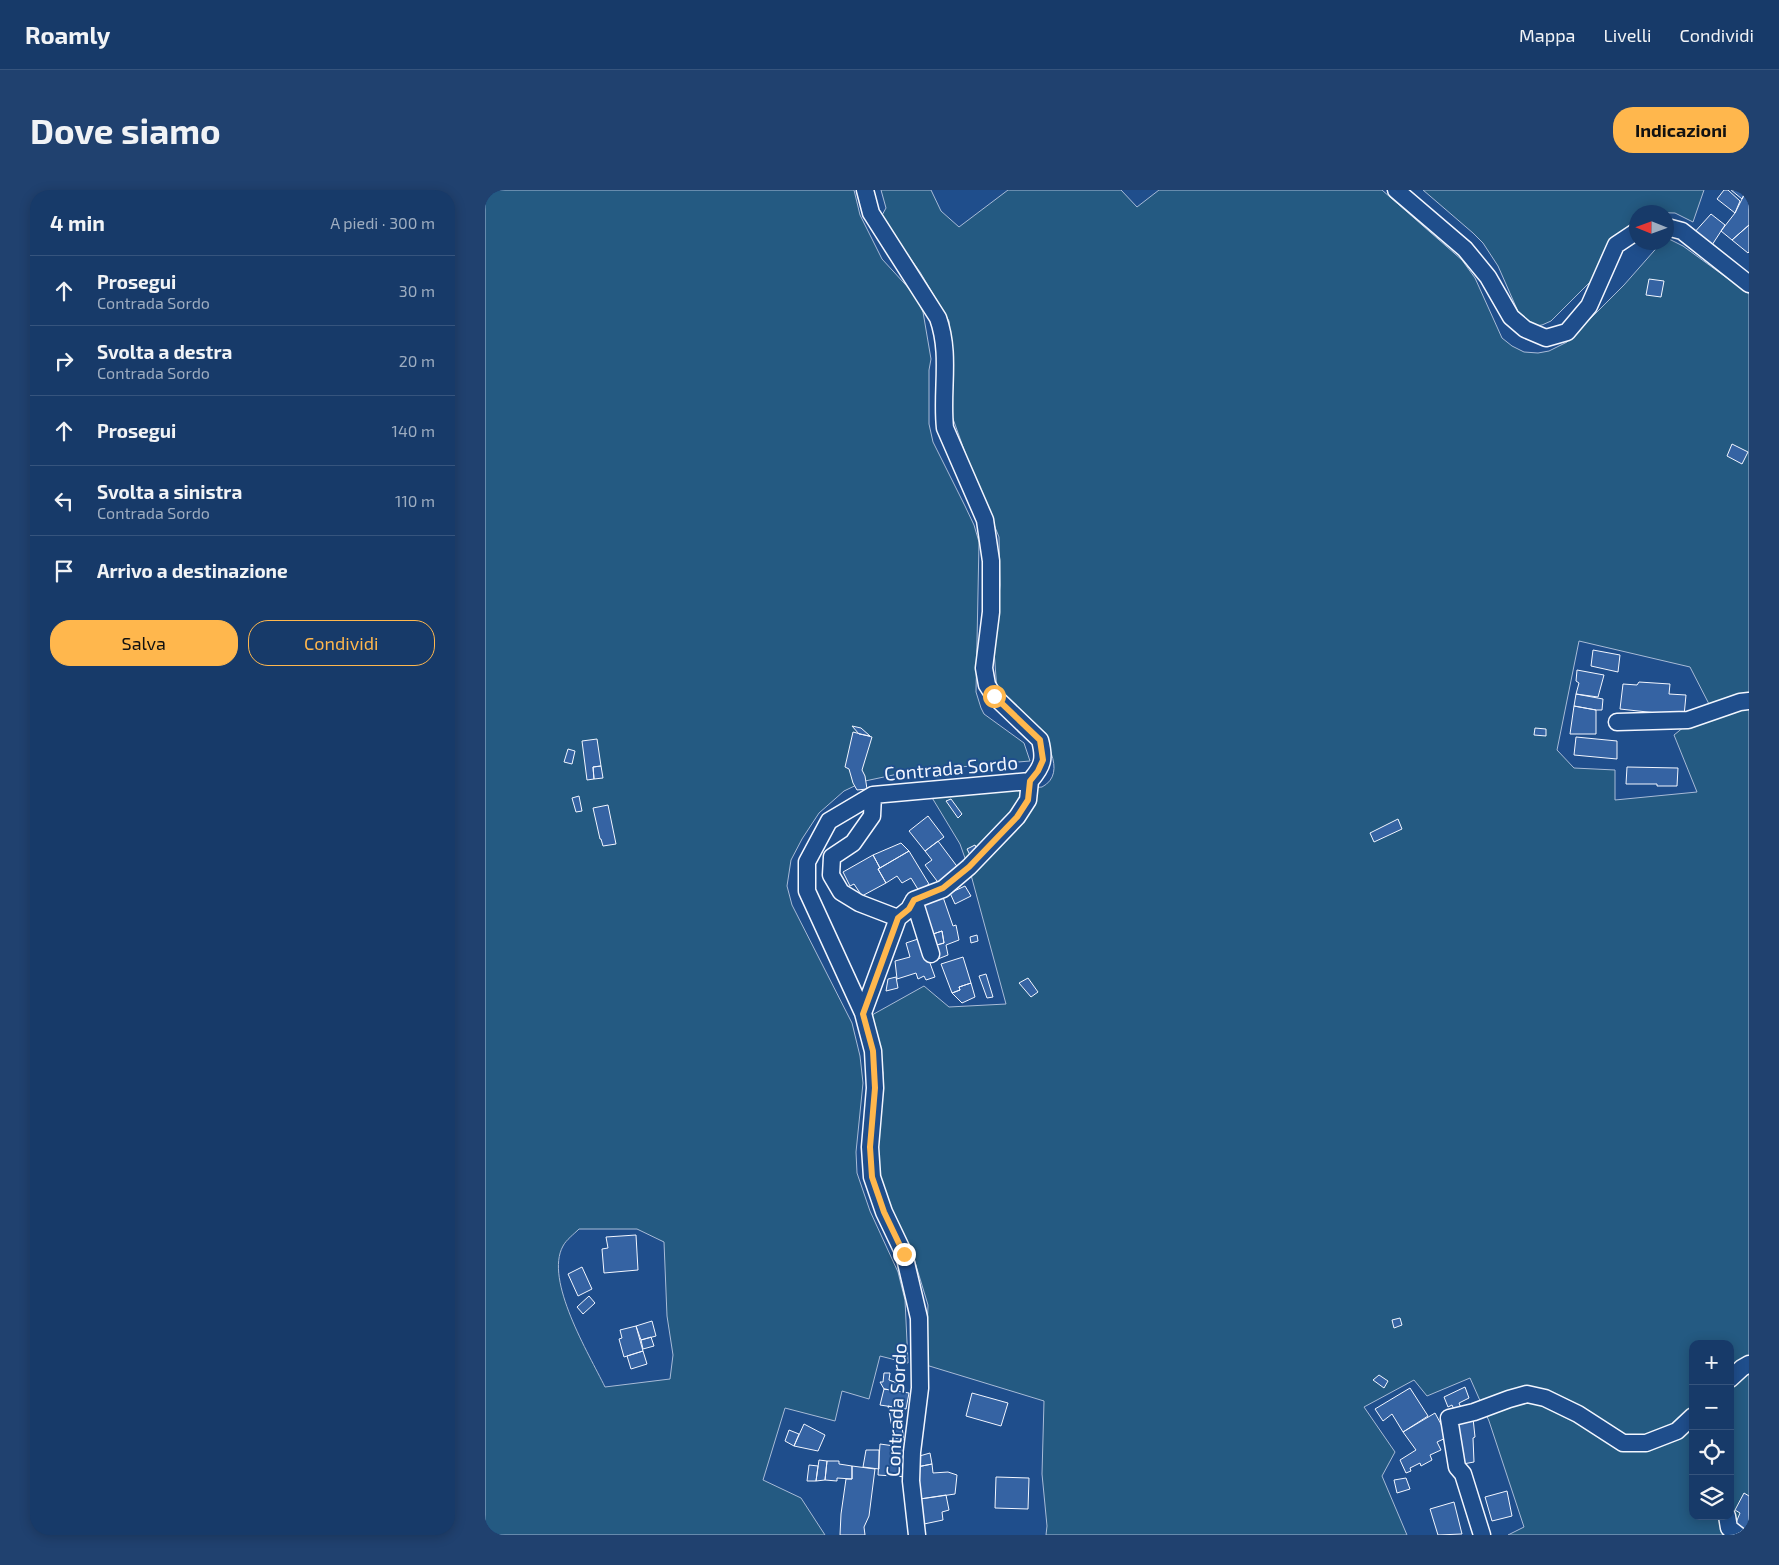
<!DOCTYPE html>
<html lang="it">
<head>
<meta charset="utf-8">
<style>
  :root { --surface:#173a69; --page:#20416f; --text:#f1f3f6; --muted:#9eadc0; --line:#36547d; --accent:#ffb74d }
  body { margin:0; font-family:"Exo 2",sans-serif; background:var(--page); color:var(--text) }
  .controls { position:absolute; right:15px; bottom:15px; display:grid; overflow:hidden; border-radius:10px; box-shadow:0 2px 12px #0003 }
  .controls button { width:45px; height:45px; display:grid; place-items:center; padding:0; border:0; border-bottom:1px solid var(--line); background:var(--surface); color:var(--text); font:25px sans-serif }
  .compass { position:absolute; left:1144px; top:15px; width:45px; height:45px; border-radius:50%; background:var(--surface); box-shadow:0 2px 12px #0003; rotate:271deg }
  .stop { position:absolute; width:15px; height:15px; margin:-11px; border:4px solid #ffb74d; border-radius:50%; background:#fff }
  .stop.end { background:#ffb74d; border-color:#fff; box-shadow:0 1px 5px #0008 }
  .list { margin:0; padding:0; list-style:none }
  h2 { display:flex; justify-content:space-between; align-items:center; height:65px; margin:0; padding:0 20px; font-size:21px }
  h2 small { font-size:16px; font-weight:400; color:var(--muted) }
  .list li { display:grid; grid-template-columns:32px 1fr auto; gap:15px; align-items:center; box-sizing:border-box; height:70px; padding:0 20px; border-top:1px solid var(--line) }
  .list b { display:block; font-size:19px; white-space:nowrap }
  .list p { margin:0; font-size:16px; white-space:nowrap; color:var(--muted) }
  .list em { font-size:16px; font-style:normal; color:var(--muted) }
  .actions { display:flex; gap:10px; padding:15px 20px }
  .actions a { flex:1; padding:11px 0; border:1px solid var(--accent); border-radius:20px; text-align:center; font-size:18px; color:var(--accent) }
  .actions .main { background:var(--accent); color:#111 }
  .icon { flex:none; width:28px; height:28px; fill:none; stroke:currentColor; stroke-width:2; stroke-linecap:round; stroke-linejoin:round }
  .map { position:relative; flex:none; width:1264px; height:1345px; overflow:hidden; border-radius:20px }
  header { display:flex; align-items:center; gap:30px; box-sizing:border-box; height:70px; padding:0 25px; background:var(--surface); border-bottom:1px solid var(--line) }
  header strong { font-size:24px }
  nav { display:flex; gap:28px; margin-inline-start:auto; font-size:18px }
  .intro { display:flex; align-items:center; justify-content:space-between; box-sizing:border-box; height:120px; padding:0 30px }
  h1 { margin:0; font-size:35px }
  .button { padding:12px 22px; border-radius:20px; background:var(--accent); color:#111; font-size:18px; font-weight:700 }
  main { display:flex; gap:30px; padding:0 30px }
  aside { flex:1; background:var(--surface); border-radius:20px; box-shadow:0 2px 12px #0003 }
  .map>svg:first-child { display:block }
  .green { fill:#245a82; stroke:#a8bbd7; fill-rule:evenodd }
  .building { fill:#3563a3; stroke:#f2f6ff }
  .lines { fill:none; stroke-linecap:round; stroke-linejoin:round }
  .minor-casing { stroke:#f2f6ff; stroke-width:19 }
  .minor { stroke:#1f4e8c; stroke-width:16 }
  .route { stroke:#ffb74d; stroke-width:6 }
  .labels { text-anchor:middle; stroke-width:4; stroke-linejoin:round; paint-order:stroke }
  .street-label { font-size:19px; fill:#f2f6ff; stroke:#1f4e8c }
</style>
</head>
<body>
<header>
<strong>Roamly</strong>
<nav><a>Mappa</a><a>Livelli</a><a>Condividi</a></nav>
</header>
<div class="intro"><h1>Dove siamo</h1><a class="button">Indicazioni</a></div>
<main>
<aside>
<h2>4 min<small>A piedi · 300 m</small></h2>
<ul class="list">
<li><svg class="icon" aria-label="ahead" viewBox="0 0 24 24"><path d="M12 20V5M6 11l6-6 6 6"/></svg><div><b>Prosegui</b><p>Contrada Sordo</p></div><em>30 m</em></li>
<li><svg class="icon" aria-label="right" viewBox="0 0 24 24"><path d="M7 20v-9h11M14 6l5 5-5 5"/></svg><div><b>Svolta a destra</b><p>Contrada Sordo</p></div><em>20 m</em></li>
<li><svg class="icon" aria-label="ahead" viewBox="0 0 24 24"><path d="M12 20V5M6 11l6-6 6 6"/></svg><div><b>Prosegui</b></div><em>140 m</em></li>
<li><svg class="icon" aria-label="left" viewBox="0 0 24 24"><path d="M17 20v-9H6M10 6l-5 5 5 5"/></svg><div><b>Svolta a sinistra</b><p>Contrada Sordo</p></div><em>110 m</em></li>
<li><svg class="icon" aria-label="arrive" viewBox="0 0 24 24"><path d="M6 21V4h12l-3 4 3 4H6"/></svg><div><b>Arrivo a destinazione</b></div></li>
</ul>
<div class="actions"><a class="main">Salva</a><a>Condividi</a></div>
</aside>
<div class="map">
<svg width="1264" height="1345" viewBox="0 0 1264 1345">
  <rect width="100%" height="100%" fill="#1f4e8c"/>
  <!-- green -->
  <path class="green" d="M0 0H369L375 25 397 69 430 105 438 122 446 169 444 180V234L448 252 480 316 489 335 494 352 491 502 496 518 499 524 539 553 545 571 427 581 380 591 359 601 334 623 317 649 306 670 302 696 307 715 367 833 375 866 378 893 371 962 372 983 385 1021 413 1082 420 1110 423 1173 395 1166 384 1209 357 1201 350 1231 300 1218 278 1290 316 1308 340 1345H0ZM94 1039H152L179 1052 182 1126 188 1165 185 1189 120 1197C104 1164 59 1090 78 1056 81 1050 89 1044 94 1039Z
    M396 0H446L456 21 474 37 523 0H636L652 17 674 0H897L977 70 990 88 1017 148 1027 156 1039 162 1053 163 1064 161 1082 152 1139 95 1176 53 1182 52V48L1198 56 1264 104V1345H1023L1039 1337 1004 1231 985 1188 942 1206 929 1190 879 1217 910 1262 897 1286 922 1345H561L562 1336 557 1284 559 1211 441 1175 443 1115 426 1059 395 1002 393 951 398 883 387 825 439 796 464 817 521 814 486 685 475 654 446 606 557 597C584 583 559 545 545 530 536 519 523 511 512 501L509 460 515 395 514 347 482 268 467 226 464 131 435 82 396 27 401 18ZM1094 451 1205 477 1225 516 1189 545 1212 602 1130 610V580L1089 578 1072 560ZM1208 1154H1245V1326H1208Z
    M938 0H1219L1208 32 1190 23 1152 22 1151 41 1120 77 1066 131 1057 135 1050 136 1035 126 1013 76 998 53 988 43Z"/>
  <!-- building -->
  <path class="building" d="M1239 0H1243L1255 11 1250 23 1232 9Z
    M1246 0H1259L1261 1 1257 9Z
    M1261 1 1264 3V35L1247 50 1236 41 1250 23Z
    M1226 24 1240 35 1227 55 1223 50 1219 54 1207 45Z
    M1264 35V62L1263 63 1247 50Z
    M1164 89 1179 91 1176 107 1161 105Z
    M1247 254 1263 262 1257 274 1242 266Z
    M1108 460 1135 465 1133 482 1106 476Z
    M1092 480 1119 485 1113 507 1091 504 1094 493 1091 491Z
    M1154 492 1185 494 1184 504 1201 505 1199 526 1135 519 1138 494 1152 495Z
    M1091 504 1118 509 1117 520H1111L1089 516Z
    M1089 516 1111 520V544H1085Z
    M367 536 376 538 385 546 374 544Z
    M1050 538 1061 539V546L1049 545Z
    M368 542 387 547 377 580 380 586 382 599 372 600 368 593 364 579 360 577Z
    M1091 547 1132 551V569L1089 565Z
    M112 549 116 576 108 577 109 589 102 590 97 551Z
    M83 559 90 561 87 574 79 572Z
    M116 576 118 588 109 589 108 577Z
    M1142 577 1193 578 1192 596H1172V594H1141Z
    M94 606 97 621 91 622 87 608Z
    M466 609 477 624 473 628 461 611Z
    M123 615 131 654 118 656 116 649H115L108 618Z
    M443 626 459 647 440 661 424 641Z
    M913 629 917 639 889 652 885 643Z
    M453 651 474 679 455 695 440 675 447 670 440 661Z
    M416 653 424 661 395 678 388 665Z
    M490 655 494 663 486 667 482 659Z
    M424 661 444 694 434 701 426 688 417 693 412 686 401 693 393 679Z
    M388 665 395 678 393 679 401 693 377 706 369 694 365 696 358 682Z
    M480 696 486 706 470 714 465 703Z
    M458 707 468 736 471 735 474 750 461 755 463 765 453 769 448 756 459 753 457 741 445 745 437 714Z
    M457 741 459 753 448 756 445 745Z
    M492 745 493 751 486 753 485 747Z
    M436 748 450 787 441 790 439 786 433 789 431 783 412 789 410 771 425 767 421 753Z
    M478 767 486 793 474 797 475 800 467 803 456 774Z
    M501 784 508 807 502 808 494 786Z
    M411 787 413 798 401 801 403 789Z
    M543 788 553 802 546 807 534 793Z
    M486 793 490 807 477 813 467 803 475 800 474 797Z
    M151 1045 153 1080 119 1083 117 1059 123 1058 121 1047Z
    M97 1077 107 1099 93 1106 83 1084Z
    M104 1106 110 1113 98 1124 92 1117Z
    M915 1128 917 1135 909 1138 907 1130Z
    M167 1131 171 1146 156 1150 151 1136Z
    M151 1136 158 1161 139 1167 134 1149 137 1148 135 1140Z
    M166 1147 169 1156 158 1159 156 1150Z
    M158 1161 162 1174 146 1179 142 1166Z
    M399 1183H405L404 1190 415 1194 413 1201 399 1199 395 1192H398Z
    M894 1185 903 1191 899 1198 888 1190Z
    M980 1197 984 1208 974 1213 978 1223 971 1224 967 1215 963 1217 959 1207Z
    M925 1198 943 1226 918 1242 907 1224 898 1231 890 1219Z
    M399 1199 424 1203 421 1219 395 1215Z
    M487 1203 523 1213 516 1236 481 1226Z
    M403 1216 414 1218 419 1250 409 1248Z
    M950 1223 963 1247 952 1252 956 1260 945 1265 947 1270 936 1276 935 1273 925 1278 926 1281 921 1283 915 1270 931 1260 918 1242Z
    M988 1228 990 1247 988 1248 989 1272 978 1274 972 1230Z
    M319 1234 340 1245 333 1261 309 1256Z
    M304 1240 314 1244 309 1256 300 1251Z
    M395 1254 424 1258 422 1287 393 1285Z
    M381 1260H394V1279L378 1277Z
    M445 1263 447 1274 432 1277 431 1267Z
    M334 1270 342 1271 340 1290 331 1291Z
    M342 1271H354V1274L367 1276V1289L352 1288V1291L340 1290Z
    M447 1274 448 1283 463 1282 472 1285 470 1304 435 1309 432 1277Z
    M324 1275 333 1276 331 1291H322Z
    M367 1276 390 1279 384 1326 379 1337 380 1345H355L356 1324 361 1289H367Z
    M511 1287 544 1288 543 1319 510 1318Z
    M921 1288 925 1299 912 1303 909 1290Z
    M1022 1301 1027 1326 1007 1331 1000 1307Z
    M1259 1303 1264 1306V1345H1257L1248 1340 1255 1323 1250 1320Z
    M461 1305 464 1320 457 1322 458 1330 439 1334 435 1309Z
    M969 1312 977 1344 953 1345 945 1319Z"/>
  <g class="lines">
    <!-- minor casing -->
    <g class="minor-casing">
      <path id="minor" d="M380 0 386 23 453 128C466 164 456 201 460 238L500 330 506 371V422L499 478 502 495 509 506 555 550C560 569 558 576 545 591L388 605 344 631 322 672V701L378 823 388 861 390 898 385 957 387 987 399 1022 419 1064 434 1128 435 1198 427 1262 426 1291 432 1345
        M911 0 980 59 1003 87 1026 127 1040 139 1061 148 1082 142 1104 116 1131 55 1152 41
        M1182 37 1197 41 1264 94
        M1132 532 1203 530 1255 512 1264 511
        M388 605 387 626 368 653 347 667 346 685 356 702 374 713 413 728
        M429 710 446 764
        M378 823 413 728 424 719 429 710 458 699 484 677 532 627 543 610 545 591
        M1245 1189 1257 1178 1264 1174
        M1242 1326 1244 1338 1253 1345
        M997 1345 978 1284 972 1277 964 1228 989 1222 1024 1209 1042 1204 1060 1208 1093 1224 1138 1253H1161L1192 1241 1208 1226"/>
    </g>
    <!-- minor -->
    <use href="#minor" class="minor"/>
  </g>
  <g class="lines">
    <!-- route -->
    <path class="route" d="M419 1064 399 1022 387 987 385 957 390 898 388 861 378 824 413 728 424 719 429 710 458 698 484 677 532 627 543 610 545 591 553 581 558 570 555 550 509 506"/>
  </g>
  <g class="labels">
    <!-- street labels -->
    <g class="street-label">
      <text transform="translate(466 578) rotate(-5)" y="7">Contrada Sordo</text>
      <text transform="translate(411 1220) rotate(-87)" y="7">Contrada Sordo</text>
    </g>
  </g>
</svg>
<div class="controls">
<button>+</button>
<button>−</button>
<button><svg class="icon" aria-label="locate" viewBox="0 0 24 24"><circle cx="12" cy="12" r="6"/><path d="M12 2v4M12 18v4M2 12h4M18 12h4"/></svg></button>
<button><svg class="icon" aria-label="layers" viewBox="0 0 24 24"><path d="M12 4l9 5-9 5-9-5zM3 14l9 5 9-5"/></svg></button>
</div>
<svg class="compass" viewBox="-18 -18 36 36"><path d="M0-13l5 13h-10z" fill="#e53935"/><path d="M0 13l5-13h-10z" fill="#9eadc0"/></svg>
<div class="stop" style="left:509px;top:506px"></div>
<div class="stop end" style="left:419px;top:1064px"></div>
</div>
</main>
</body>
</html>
